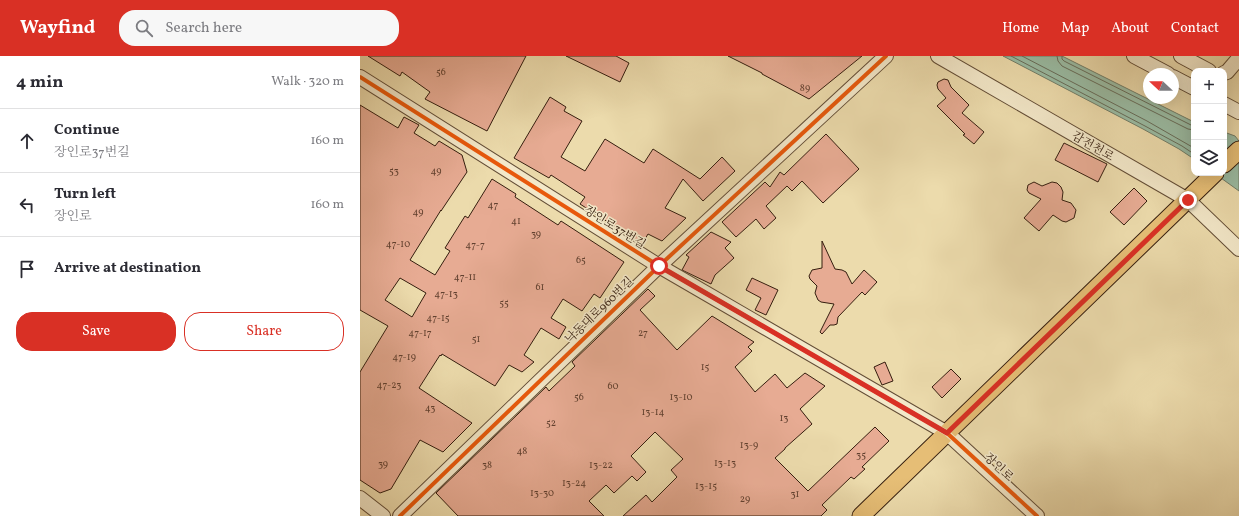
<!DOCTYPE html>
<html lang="en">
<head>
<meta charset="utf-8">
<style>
  :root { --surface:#fff; --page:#f7f7f7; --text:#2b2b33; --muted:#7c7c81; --line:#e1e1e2; --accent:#d93025 }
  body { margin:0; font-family:Vollkorn,"Noto Serif KR",serif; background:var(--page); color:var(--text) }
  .controls { position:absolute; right:12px; top:12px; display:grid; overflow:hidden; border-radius:8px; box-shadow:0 4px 16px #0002 }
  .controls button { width:36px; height:36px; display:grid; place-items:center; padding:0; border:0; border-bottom:1px solid var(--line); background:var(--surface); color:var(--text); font:20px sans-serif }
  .compass { position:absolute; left:783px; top:12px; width:36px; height:36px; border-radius:50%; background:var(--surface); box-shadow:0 4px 16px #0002; rotate:292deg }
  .stop { position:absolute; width:12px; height:12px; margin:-9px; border:3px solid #d93025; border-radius:50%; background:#fff }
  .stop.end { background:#d93025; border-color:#fff; box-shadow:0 1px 4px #0008 }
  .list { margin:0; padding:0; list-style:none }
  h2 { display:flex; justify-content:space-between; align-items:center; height:52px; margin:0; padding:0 16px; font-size:17px }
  h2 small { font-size:13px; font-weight:400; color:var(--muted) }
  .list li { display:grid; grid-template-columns:26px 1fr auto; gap:12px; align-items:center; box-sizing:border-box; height:64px; padding:0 16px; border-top:1px solid var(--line) }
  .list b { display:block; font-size:15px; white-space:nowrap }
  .list p { margin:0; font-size:13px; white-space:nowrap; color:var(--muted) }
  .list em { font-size:13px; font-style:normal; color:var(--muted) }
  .actions { display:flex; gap:8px; padding:12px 16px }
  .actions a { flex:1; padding:9px 0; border:1px solid var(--accent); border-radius:16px; text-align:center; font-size:14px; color:var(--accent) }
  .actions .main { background:var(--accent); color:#fff }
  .icon { flex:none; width:22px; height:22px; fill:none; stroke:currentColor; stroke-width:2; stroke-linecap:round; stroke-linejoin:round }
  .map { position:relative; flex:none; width:879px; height:460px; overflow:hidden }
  header { display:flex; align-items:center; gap:24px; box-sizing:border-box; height:56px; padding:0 20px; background:var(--accent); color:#fff }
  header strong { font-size:19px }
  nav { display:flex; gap:22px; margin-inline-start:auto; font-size:14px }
  .search { width:280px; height:36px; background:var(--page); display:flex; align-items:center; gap:10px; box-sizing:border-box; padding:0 14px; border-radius:16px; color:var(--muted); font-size:15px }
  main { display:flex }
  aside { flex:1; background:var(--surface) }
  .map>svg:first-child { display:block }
  .water { fill:#9abca4; stroke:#727d68 }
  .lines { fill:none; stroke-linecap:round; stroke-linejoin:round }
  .shore { stroke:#686d5a; stroke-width:1 }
  .building { fill:#e7ab93; stroke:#351e0f; fill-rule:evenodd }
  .minor-casing { stroke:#634d36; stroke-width:16 }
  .major-casing { stroke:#351e0f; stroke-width:19 }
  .minor { stroke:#f3e8c9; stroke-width:14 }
  .major { stroke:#e6be76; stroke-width:17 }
  .cycleway-casing { stroke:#f3e8c9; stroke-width:6 }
  .cycleway { stroke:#e8590c; stroke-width:4 }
  .route { stroke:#d93025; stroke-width:5 }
  .labels { text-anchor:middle; stroke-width:3; stroke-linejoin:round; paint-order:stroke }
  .number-label { font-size:10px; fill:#624130 }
  .street-label { font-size:12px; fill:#351e0f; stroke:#f3e8c9 }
</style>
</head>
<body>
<header>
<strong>Wayfind</strong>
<div class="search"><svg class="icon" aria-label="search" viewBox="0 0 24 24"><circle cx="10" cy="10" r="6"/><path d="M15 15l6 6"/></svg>Search here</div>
<nav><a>Home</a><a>Map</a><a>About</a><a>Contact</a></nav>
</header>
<main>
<aside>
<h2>4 min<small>Walk · 320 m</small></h2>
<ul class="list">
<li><svg class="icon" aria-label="ahead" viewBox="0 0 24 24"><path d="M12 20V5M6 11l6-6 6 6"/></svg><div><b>Continue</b><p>장인로37번길</p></div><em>160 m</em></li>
<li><svg class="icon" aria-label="left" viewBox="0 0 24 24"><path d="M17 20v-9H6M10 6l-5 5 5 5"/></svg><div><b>Turn left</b><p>장인로</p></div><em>160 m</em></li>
<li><svg class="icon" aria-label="arrive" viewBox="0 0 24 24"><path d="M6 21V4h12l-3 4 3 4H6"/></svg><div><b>Arrive at destination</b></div></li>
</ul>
<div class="actions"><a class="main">Save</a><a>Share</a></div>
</aside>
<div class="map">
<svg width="879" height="460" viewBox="0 0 879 460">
  <rect width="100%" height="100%" fill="#ecdbac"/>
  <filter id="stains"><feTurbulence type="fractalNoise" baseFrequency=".005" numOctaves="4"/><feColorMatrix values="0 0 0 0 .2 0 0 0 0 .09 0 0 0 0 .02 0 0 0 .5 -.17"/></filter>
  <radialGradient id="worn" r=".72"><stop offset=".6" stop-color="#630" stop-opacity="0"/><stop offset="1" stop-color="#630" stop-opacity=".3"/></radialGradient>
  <!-- water -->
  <path class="water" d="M643 0H702L834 66V103L819 93 783 73Z
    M864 76 875 80 879 85V135L854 117H864Z"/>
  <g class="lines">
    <!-- shore -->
    <path class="shore" d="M651 0 785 70 822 90 834 98
      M662 0 787 65 834 92
      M697 0 698 5 702 10 828 73 834 74
      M702 0V3L704 5 831 69H834"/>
  </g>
  <!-- building -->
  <path class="building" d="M8 0H166L127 75 65 43 70 36 42 16 40 20Z
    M206 0H256L269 7 260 26Z
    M368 0H502L449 43 402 18V17Z
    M584 23 588 24 591 31 609 49 602 57 624 76 614 88 603 79 605 78 577 50 586 42 578 33 577 29 578 26Z
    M190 41 206 51 204 55 222 65 201 101 225 115 245 83 284 107 293 93 340 123 362 101 375 115 343 145 323 123 305 152 326 162 302 185 288 178 282 188 220 148 225 141 191 119 189 122 154 102Z
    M0 49 38 72 44 61 59 69 54 77 75 90 79 85 102 99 107 116 81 155V154L50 204 75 219 90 195 85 192 105 160 108 162 132 123 156 138 155 141 198 169 201 165 264 206 240 242 234 238 222 255 203 243 191 262 206 271 199 283 181 272 164 299 174 306 162 316 149 309 135 330 82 298 81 300 80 299 59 332 112 367 83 396 60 384 31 433 20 437 0 424V316L28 270 0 254ZM40 222 66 237 52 261 25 244Z
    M466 78 499 113 463 147 442 125 432 135 427 130 406 150 416 162 404 173 396 163 376 181 362 166 405 126 410 131 420 116 424 119Z
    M704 87 747 108 738 126 695 104Z
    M674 126 682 130 692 126 697 127 701 131 703 136 702 144 711 147 716 154 714 162 706 166 702 165 693 159 679 175 664 162 681 143 669 137 667 134 668 129Z
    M774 132 787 145 764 169 750 156Z
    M351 176 371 186 365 192 374 202 355 219 351 228 322 214 329 201 326 199Z
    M462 185 475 213 482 214 486 216 492 228 504 214 517 226 505 239 502 236 478 261 477 268 474 269H470L462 278 460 276 474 248 461 246 458 244 455 237 457 230 450 223 449 220 452 214 462 212Z
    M392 222 418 234 406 259 395 254 401 242 386 234Z
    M288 233 295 240 280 254 317 294 352 260 394 286 388 291 392 295 375 311 395 336 415 318 427 332 445 317 465 330 440 353 452 368 425 392V393L415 402 448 435 515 371 529 385 502 411 505 413 494 423 491 421 462 449 467 454 461 460H263L286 439 292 446 317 421 311 414 323 403 295 376 271 400 286 416 277 425 272 420 254 437 246 429 229 445 244 460H98L76 437 186 331 189 335 215 310 212 306Z
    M525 306 533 325 522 329 514 311Z
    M591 313 601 323 582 342 572 331Z"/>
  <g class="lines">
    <!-- minor casing -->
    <g class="minor-casing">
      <path id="minor" d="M578 0 828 144 879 193
        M774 0 808 18
        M821 0 849 15
        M864 17 867 16 879 2
        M0 21 299 210 587 377 677 460
        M813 21 834 32
        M864 48 879 56
        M0 442 23 460
        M40 460 299 210 526 0"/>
    </g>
    <!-- major casing -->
    <g class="major-casing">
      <path id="major" d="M864 108 879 94
        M501 460 855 117"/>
    </g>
    <!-- minor -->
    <use href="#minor" class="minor"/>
    <!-- major -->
    <use href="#major" class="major"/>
    <!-- cycleway casing -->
    <g class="cycleway-casing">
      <path id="cycleway" d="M0 21 299 210 587 377 677 460
        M40 460 299 210 526 0"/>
    </g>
    <!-- cycleway -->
    <use href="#cycleway" class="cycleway"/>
  </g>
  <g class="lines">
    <!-- route -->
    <path class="route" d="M299 210 587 377 828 144"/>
  </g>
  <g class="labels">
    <!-- number labels -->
    <g class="number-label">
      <text x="81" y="19">56</text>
      <text x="445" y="35">89</text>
      <text x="34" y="118">53</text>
      <text x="76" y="118">49</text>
      <text x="133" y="152">47</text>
      <text x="58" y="159">49</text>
      <text x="156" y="168">41</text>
      <text x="176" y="181">39</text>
      <text x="38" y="191">47-10</text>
      <text x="115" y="192">47-7</text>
      <text x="221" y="207">65</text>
      <text x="105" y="224">47-11</text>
      <text x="180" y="234">61</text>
      <text x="86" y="241">47-13</text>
      <text x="144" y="250">55</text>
      <text x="78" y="265">47-15</text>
      <text x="60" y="280">47-17</text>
      <text x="283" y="280">27</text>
      <text x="116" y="286">51</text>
      <text x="44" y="304">47-19</text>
      <text x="345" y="314">15</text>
      <text x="29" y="332">47-23</text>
      <text x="253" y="333">60</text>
      <text x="219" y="344">56</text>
      <text x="321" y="344">13-10</text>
      <text x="70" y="355">43</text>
      <text x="293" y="359">13-14</text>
      <text x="424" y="365">13</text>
      <text x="191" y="370">52</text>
      <text x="389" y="392">13-9</text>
      <text x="162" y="398">48</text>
      <text x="501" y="402">35</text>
      <text x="365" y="410">13-13</text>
      <text x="23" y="411">39</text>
      <text x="127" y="412">38</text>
      <text x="241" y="412">13-22</text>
      <text x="214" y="430">13-24</text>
      <text x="346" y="433">13-15</text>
      <text x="182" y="440">13-30</text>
      <text x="435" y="441">31</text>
      <text x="385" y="446">29</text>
    </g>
    <!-- street labels -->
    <g class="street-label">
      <text transform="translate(733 90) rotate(30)" y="4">감전천로</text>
      <text transform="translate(255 171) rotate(32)" y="4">장인로37번길</text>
      <text transform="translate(239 254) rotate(-44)" y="4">낙동대로960번길</text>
      <text transform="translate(639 411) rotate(43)" y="4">장인로</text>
    </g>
  </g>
  <rect width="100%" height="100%" filter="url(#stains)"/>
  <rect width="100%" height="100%" fill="url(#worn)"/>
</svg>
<div class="controls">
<button>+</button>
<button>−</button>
<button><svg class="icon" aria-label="layers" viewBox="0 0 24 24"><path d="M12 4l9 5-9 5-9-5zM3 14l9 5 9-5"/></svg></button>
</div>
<svg class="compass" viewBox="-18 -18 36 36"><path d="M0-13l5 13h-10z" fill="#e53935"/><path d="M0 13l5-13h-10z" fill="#7c7c81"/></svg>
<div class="stop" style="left:299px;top:210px"></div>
<div class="stop end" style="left:828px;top:144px"></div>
</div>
</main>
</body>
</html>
